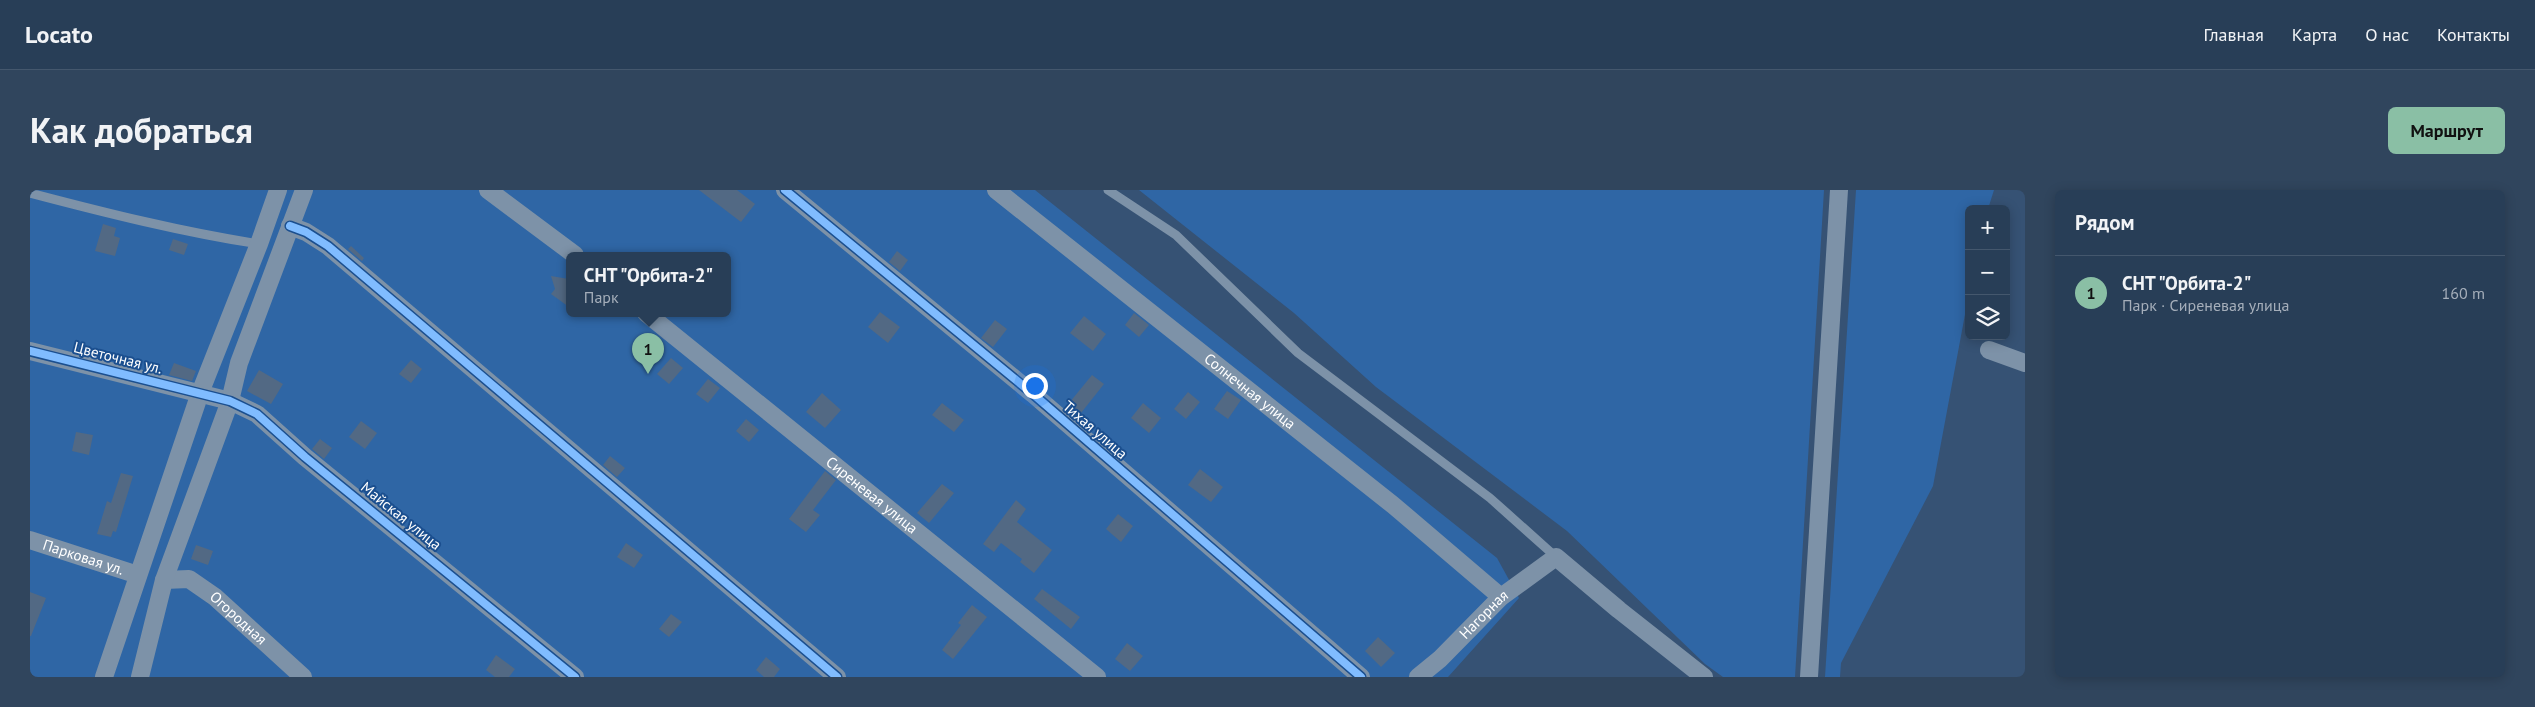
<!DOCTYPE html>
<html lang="ru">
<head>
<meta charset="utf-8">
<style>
  :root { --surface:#283e57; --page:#30455d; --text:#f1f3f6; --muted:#a5aeba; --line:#44576d; --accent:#8abfa5 }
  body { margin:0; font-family:"PT Sans",sans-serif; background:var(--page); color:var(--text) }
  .controls { position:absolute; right:15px; top:15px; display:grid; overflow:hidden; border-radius:8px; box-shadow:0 2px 12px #0003 }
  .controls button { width:45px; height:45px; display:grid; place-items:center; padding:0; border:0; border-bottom:1px solid var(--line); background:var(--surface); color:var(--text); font:25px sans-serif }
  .you { position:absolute; left:1004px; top:195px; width:18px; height:18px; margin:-12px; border:4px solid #fff; border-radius:50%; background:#1a73e8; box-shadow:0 0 0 8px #1a73e833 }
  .badge { display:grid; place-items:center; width:32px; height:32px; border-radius:50%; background:var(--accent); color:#111; font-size:16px; font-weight:700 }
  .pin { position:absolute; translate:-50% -41px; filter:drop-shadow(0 1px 2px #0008) }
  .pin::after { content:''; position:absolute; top:26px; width:18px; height:15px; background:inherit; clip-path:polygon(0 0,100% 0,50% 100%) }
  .popup { position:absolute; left:536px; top:62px; width:165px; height:65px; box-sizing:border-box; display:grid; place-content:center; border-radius:8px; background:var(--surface); filter:drop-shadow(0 1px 4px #0005); font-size:16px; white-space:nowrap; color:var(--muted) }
  .popup b { font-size:19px; color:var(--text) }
  .popup::after { content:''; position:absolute; left:50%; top:100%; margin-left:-10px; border:10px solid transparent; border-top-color:var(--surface) }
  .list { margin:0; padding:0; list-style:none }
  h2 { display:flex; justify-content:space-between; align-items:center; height:65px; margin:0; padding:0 20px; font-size:21px }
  h2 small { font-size:16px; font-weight:400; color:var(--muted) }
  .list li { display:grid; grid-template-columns:32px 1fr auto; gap:15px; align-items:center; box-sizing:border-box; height:75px; padding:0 20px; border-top:1px solid var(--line) }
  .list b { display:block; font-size:19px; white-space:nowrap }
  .list p { margin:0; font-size:16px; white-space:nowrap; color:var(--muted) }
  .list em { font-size:16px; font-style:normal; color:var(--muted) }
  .icon { flex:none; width:28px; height:28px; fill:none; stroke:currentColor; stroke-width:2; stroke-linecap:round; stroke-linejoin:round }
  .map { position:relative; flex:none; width:1995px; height:487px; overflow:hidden; border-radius:8px }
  header { display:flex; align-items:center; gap:30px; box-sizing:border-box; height:70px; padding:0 25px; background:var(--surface); border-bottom:1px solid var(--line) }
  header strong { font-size:24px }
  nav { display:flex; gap:28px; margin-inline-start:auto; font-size:18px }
  .intro { display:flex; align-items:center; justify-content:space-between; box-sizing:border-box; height:120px; padding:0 30px }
  h1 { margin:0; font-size:35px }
  .button { padding:12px 22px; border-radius:8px; background:var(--accent); color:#111; font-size:18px; font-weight:700 }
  main { display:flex; gap:30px; padding:0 30px }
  aside { flex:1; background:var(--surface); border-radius:8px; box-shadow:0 2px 12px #0003 }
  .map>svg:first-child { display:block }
  .green { fill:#2f66a5; fill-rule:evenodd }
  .building { fill:#526984 }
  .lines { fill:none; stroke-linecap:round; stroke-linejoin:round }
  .service { stroke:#7d92a8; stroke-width:9 }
  .minor { stroke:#7d92a8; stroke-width:18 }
  .cycleway-casing { stroke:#1b4f8f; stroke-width:11 }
  .cycleway { stroke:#80bcff; stroke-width:8 }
  .labels { text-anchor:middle; stroke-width:4; stroke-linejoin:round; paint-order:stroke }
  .street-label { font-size:15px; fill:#fff; stroke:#1b4f8f }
</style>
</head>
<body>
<header>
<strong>Locato</strong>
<nav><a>Главная</a><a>Карта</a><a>О нас</a><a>Контакты</a></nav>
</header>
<div class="intro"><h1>Как добраться</h1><a class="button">Маршрут</a></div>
<main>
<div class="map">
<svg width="1995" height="487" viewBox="0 0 1995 487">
  <rect width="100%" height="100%" fill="#365274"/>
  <!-- green -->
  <path class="green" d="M0 0H1005L1467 368 1489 408 1418 487H0ZM539 65H697V123H539Z
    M1109 0H1794L1765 487H1693L1675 474 1537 341 1346 197 1264 123Z
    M1826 0H1964L1958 19H1939V103L1903 296 1811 473 1810 487H1795Z"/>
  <!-- building -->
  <path class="building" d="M669 0H707L725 14 711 32Z
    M73 34 86 38 84 46 90 48 85 66 65 61Z
    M143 49 158 54 154 65 139 60Z
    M321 56 334 68 332 71 318 59Z
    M867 61 878 70 870 81 859 72Z
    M521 86 539 89V117L521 104 525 99Z
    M850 122 870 137 858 153 838 137Z
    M1104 123 1119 135 1109 147 1095 135Z
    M1054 126 1076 144 1063 161 1040 143Z
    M965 130 977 139 963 157 951 148Z
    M641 168 653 178 639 194 627 184Z
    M381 170 392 179 381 193 369 184Z
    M144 173 166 181 162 191 139 185Z
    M229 180 253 194 241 214 217 201Z
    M1062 185 1074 194 1047 228 1035 218Z
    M678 189 690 198 678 213 666 204Z
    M1197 201 1211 210 1198 229 1184 219Z
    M1158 202 1170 212 1156 229 1144 219Z
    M792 203 811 220 795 238 776 222Z
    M912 213 934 230 924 242 902 225Z
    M1113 213 1131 228 1119 243 1101 228Z
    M716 229 729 240 719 252 706 241Z
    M331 231 347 243 335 259 319 247Z
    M46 242 63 245 59 265 42 261Z
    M290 249 302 258 294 269 282 259Z
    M580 266 595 278 587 287 573 275Z
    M1170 279 1193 297 1181 312 1158 295Z
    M795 281 806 290 783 320 790 325 776 342 759 329Z
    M91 283 103 286 86 342 83 341 81 347 67 344 77 311 81 313Z
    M912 294 924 303 899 333 887 323Z
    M986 310 996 319 987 332 1022 360 1004 383 990 372 992 369 971 353 964 362 953 354Z
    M1088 324 1103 336 1091 352 1076 339Z
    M596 353 613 365 604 378 587 367Z
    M166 355 183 361 178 375 161 369Z
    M1012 399 1050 427 1041 439 1004 409Z
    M0 402 16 408 1 446H0Z
    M942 415 957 427 923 469 912 460 931 435 928 433Z
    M641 424 652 432 639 447 629 439Z
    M1348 447 1365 463 1351 477 1335 461Z
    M1097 453 1113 466 1100 481 1085 469Z
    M466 465 485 479 479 487H465L456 480Z
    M736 467 750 479 744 487H734L726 480Z"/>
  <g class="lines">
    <!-- service -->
    <path class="service" d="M1078 0 1146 45 1268 163 1460 308 1526 367
      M0 3C76 23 152 42 229 54"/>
    <!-- minor -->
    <g class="minor">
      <path d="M458 0 545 65"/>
      <path d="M755 0 1003 204 1331 487"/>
      <path id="s1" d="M966 0 1363 315 1471 407"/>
      <path d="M260 36 276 42 298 56 807 487"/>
      <path id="s2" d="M616 123 1067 487"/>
      <path d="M1959 160 1995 173"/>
      <path d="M0 161 200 211 227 224 275 267 545 487"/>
      <path id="s3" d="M0 350 108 385"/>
      <path id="s4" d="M134 390 159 389 185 407 273 487"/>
      <path d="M74 487 170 203 229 54 248 0"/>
      <path d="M110 487 134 390 200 211 209 173 274 0"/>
      <path id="s5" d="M1388 487 1410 469 1471 407 1526 367 1589 420 1674 487"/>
      <path d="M1779 487 1809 0"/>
    </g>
    <!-- cycleway casing -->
    <g class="cycleway-casing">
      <path id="cycleway" d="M755 0 1003 204 1331 487
        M260 36 276 42 298 56 807 487
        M0 161 200 211 227 224 275 267 545 487"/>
    </g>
    <!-- cycleway -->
    <use href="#cycleway" class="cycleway"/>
  </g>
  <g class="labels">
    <!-- street labels -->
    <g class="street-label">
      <text transform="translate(88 168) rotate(14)" y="5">Цветочная ул.</text>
      <text dy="5" stroke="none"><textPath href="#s1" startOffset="324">Солнечная улица</textPath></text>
      <text transform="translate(1065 240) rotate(41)" y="5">Тихая улица</text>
      <text dy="5" stroke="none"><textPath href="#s2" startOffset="290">Сиреневая улица</textPath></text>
      <text transform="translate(371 326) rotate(39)" y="5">Майская улица</text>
      <text dy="5" stroke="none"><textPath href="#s3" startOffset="56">Парковая ул.</textPath></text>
      <text dy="5" stroke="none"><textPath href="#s5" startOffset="91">Нагорная</textPath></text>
      <text dy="5" stroke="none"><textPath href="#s4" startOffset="88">Огородная</textPath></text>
    </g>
  </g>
</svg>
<div class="controls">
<button>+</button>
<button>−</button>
<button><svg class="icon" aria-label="layers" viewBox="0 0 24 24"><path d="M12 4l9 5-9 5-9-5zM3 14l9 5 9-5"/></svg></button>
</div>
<div class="you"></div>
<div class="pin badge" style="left:618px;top:184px">1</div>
<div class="popup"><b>СНТ &quot;Орбита-2&quot;</b>Парк</div>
</div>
<aside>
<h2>Рядом<small></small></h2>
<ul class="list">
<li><span class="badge">1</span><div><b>СНТ &quot;Орбита-2&quot;</b><p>Парк · Сиреневая улица</p></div><em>160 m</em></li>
</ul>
</aside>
</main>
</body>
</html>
